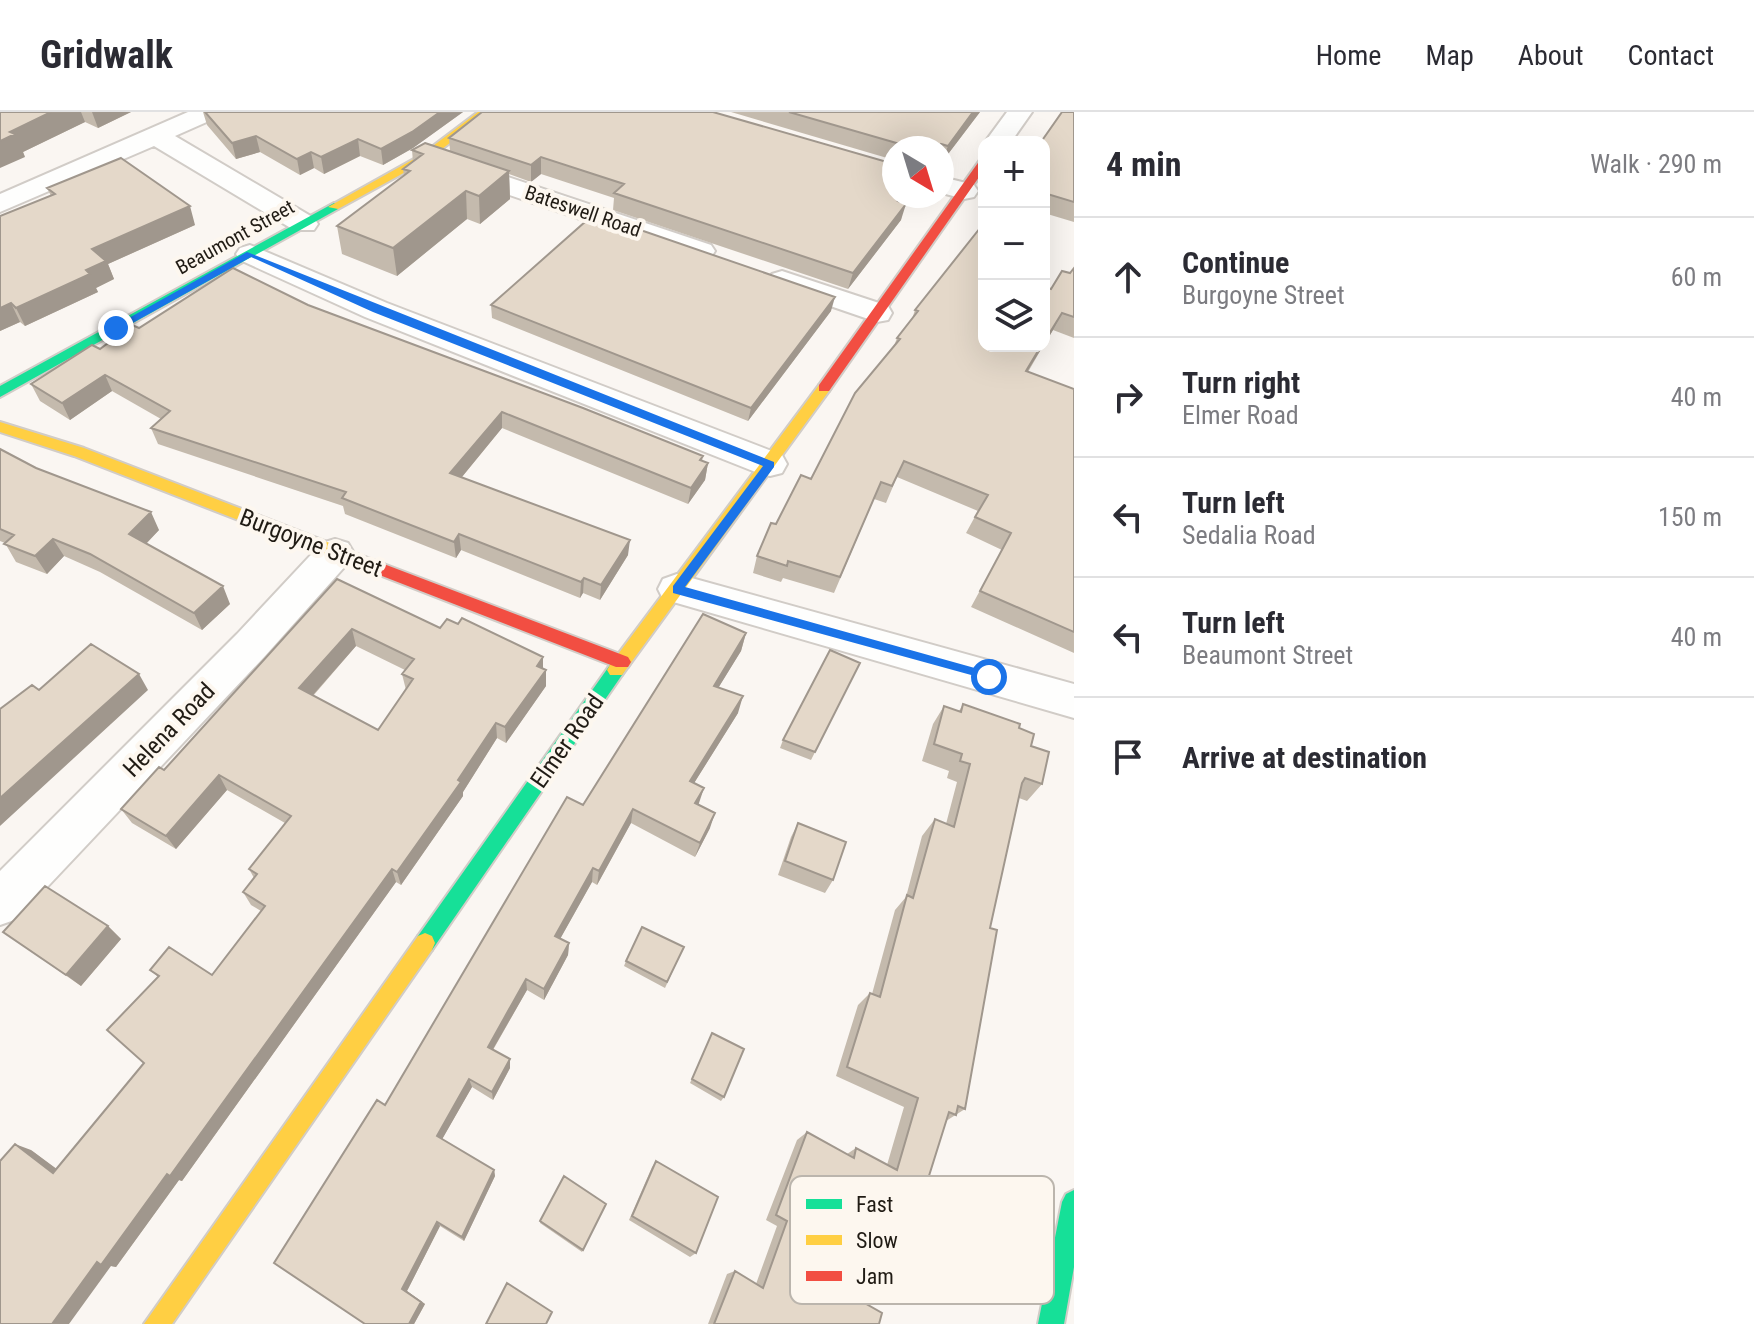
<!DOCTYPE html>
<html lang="en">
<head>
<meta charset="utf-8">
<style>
  :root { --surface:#fff; --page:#f2f2f3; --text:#2b2b33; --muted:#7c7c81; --line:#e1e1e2 }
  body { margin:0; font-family:"Roboto Condensed",sans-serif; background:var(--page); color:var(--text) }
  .controls { position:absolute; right:24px; top:24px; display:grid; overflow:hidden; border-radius:16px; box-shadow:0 8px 32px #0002 }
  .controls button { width:72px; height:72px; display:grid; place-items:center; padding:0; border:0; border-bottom:2px solid var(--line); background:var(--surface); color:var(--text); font:40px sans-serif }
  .compass { position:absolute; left:882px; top:24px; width:72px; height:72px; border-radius:50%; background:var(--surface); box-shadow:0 8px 32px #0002; rotate:142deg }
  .stop { position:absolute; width:24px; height:24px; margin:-18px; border:6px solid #1a73e8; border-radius:50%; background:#fff }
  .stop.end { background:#1a73e8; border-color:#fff; box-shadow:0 2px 8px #0008 }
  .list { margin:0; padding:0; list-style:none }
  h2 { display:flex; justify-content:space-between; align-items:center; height:104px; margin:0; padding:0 32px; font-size:34px }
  h2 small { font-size:26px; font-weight:400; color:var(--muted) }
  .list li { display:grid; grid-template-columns:52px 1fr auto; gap:24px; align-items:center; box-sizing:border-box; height:120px; padding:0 32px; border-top:2px solid var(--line) }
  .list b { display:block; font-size:30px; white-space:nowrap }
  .list p { margin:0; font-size:26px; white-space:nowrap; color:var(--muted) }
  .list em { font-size:26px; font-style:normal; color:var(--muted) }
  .icon { flex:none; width:44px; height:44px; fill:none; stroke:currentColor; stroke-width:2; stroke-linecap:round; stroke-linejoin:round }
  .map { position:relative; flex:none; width:1074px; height:1212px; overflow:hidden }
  header { display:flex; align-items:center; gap:48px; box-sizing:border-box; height:112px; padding:0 40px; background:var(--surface); border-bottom:2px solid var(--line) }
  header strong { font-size:38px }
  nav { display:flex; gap:44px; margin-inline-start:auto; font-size:28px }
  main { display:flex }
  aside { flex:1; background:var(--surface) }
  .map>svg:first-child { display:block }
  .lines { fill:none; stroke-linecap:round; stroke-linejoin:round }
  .street-casing { stroke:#d1ccc7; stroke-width:4 }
  .fast-casing { stroke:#d1ccc7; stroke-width:4 }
  .slow-casing { stroke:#d1ccc7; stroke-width:4 }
  .jam-casing { stroke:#d1ccc7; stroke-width:4 }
  .street { fill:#fefefd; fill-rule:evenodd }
  .fast { fill:#16e098; fill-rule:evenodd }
  .slow { fill:#ffcf43; fill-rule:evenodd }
  .jam { fill:#f24e42; fill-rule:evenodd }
  .wall { fill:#c4baad; fill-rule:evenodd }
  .shaded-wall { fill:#a0978d }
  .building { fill:#e4d8c9; stroke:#a0978d; stroke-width:2; fill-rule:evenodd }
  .route { fill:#1a73e8 }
  .labels { text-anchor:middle; stroke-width:8; stroke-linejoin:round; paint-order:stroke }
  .far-street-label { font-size:20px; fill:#201b14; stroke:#fdf7ef }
  .street-label { font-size:24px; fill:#201b14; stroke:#fdf7ef }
  .key { fill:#fdf7ef; stroke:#bbb5ad; stroke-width:2 }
  .key-label { font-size:22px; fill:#201b14 }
</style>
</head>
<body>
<header>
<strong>Gridwalk</strong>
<nav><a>Home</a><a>Map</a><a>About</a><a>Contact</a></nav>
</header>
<main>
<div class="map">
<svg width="1074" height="1212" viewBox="0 0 1074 1212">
  <rect width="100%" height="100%" fill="#faf6f2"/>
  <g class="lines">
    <!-- street casing -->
    <g class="street-casing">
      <path id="street" d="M188 0H221L218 5 175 24 314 106 318 112 314 118H294L154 34 0 100V82Z
        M1007 0H1032L1011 30H985Z
        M457 48 711 133 715 139 711 145H691L448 62 444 56 448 50Z
        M942 65 974 73 978 79 974 85 964 87 942 81Z
        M250 133 387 191 782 343 787 352 782 361 770 364 758 361 365 205 240 148 236 142 240 136Z
        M782 159 888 194 892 201 888 208 877 210 772 174 767 168 772 162Z
        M335 427 348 431 354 441 348 451 265 544 17 807 0 813V759L237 522 322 431Z
        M677 462 1074 572V606L663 487 658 477 663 467Z"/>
    </g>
    <!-- fast casing -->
    <g class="fast-casing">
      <path id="fast" d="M334 91 338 93V97L0 285V274Z
        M616 551 622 553 625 558 622 563 432 838 425 841 418 838 415 831 418 824 610 553Z
        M1074 1078V1155L1064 1212H1038L1062 1090 1066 1082Z"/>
    </g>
    <!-- slow casing -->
    <g class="slow-casing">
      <path id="slow" d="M478 0H490L429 47 338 97 328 95 421 43Z
        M824 271 831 276 829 279 622 563H610L607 558 610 553 819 273Z
        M0 310 84 336 353 440 355 444 353 448H341L74 344 0 320Z
        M425 821 432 824 435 831 432 838 172 1212H144L418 824Z"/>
    </g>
    <!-- jam casing -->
    <g class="jam-casing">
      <path id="jam" d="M984 47V58L829 279H819V273L980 48Z
        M347 438 628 545 631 550 628 555H616L341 448 339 444 341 440Z"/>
    </g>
    <!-- street -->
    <use href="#street" class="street"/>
    <!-- fast -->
    <use href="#fast" class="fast"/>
    <!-- slow -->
    <use href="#slow" class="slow"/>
    <!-- jam -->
    <use href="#jam" class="jam"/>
  </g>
  <!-- wall -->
  <path class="wall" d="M0 0H131L98 16 85 10 23 40 25 45Z
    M203 0H463L413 36 383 53 360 44 324 62 314 56 300 63 260 40 236 47 207 13Z
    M731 0H980L942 50V36H894V48Z
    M1074 0V110L1044 101V30Z
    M449 26 903 91 901 108 848 177 613 98 614 86 541 62 531 70 509 62 510 87 480 112 467 107 397 164 342 142 337 114 404 64 403 57 413 50 412 38 450 39Z
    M47 76 195 113 108 152 114 167 96 176 98 180 25 214 20 210 0 219V104L51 84Z
    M1074 156V226L1053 218 1044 233V175L1051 177 1070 161Z
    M308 193 703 344 702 349 708 351 705 368 688 392 502 316 462 365 628 443 600 488 583 481 580 486 461 438 456 446 345 402 343 394 158 332 151 316 161 307 112 279 70 308 40 289 31 272 100 237 139 216Z
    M491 193 831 199 748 309 492 206Z
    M915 198 984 234H1043L1028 260 1074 277V541L971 495 1002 438 966 421 978 399 897 365 886 391 874 387 834 481 783 466 781 470 753 461 757 444 776 412 811 367 894 234 897 226 912 207Z
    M0 337 159 418 146 432 230 492 202 518 100 460 64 444 47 462 16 450 5 431 0 429Z
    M337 467 440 516 458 512 543 545V556L546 574 506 631 497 626 463 680V684L401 773 396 770 182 1069 179 1068 116 1155 111 1154 31 1038 56 1057 144 951 158 865 150 858 212 863 261 799 251 793 243 780 254 766 249 757 285 711 227 678 176 737 132 711 121 697 164 658ZM356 534 405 558 402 562 406 578 378 618 313 584Z
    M746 521 741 539 718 576 738 601 694 671 699 691 698 693 710 716 695 745 631 711 597 773 592 770 560 827 569 831 568 843 544 888 527 878 493 938 510 956 493 988 472 975 442 1027 494 1058 495 1064 464 1129 440 1114 407 1179 425 1192 414 1212H365L385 993 583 693Z
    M860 551 811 648 780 636 783 628Z
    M963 592 1019 616 1031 634 1042 672 1027 689 1019 686 990 816 965 997 946 1009 928 1067 916 1150 901 1153 841 1120 826 1169 879 1212H708L727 1162 735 1159 756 1172 777 1114 766 1108 797 1028 807 1020 847 1042 856 1036 887 1053 904 995 836 964 858 893 870 881 872 882 895 798 906 785 922 724 935 707 946 712 957 670 947 666 949 659 922 649 933 612 944 594 959 599Z
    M798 711 833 768 825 781 778 763 791 725Z
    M108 814 121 827 81 874 3 820Z
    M684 835 665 876 624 854 626 849Z
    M712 921 724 985 721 989 690 971Z
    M656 1049 696 1141 690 1145 629 1108 652 1055Z
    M606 1092 582 1140 540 1111V1109Z"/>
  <!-- shaded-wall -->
  <path class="shaded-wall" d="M51 0H81L85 10 23 40 25 45 0 56V29L10 20Z
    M92 0H131L98 16Z
    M440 0H463L413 36 383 53 381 37Z
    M973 0H980L942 50 948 34Z
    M256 24 260 40 236 47 232 31Z
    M358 27 360 44 324 62 321 45Z
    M311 40 314 56 300 63 297 47Z
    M541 45V62L531 70V53Z
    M509 59 510 87 480 112 479 84Z
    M466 79 467 107 397 164 393 136Z
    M902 84H909L892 106 898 89Z
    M906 92 901 108 848 177 853 161Z
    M190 94 195 113 108 152 114 167 96 176 98 180 25 214 16 196 86 158 92 137Z
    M835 185 831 199 748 309 751 296Z
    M11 191 20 210 0 219V196Z
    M1062 201 1053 218 1044 233V230Z
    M1041 234H1043L1017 276 1026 259Z
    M105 263 112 279 70 308 62 291Z
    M502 300V316L452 377 450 361Z
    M708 351 705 368 688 392 691 376Z
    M151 400 159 418 138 440 129 422Z
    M459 422 461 438 456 446 454 430Z
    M53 427 64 444 47 462 35 444Z
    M630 428 628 443 600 488 601 473Z
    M584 466 583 481 580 486 581 470Z
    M223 474 230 492 202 518 194 501Z
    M352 517 356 534 305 592 299 576Z
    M746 521 741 539 709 591 714 574Z
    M543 545V562L537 554Z
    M546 558V574L506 631 505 615Z
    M139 562 148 578 0 714V686Z
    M743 584 738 601 686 684 690 669Z
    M496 611 497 626 463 680V684L401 773 397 760Z
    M219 663 227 678 176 737 166 724Z
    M704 676 699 691 691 706 695 691Z
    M633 697 631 711 597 773 599 759Z
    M715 701 710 716 695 745 700 731Z
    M593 756 592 770 555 836V824Z
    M392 757 396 770 182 1069 179 1068 116 1155 111 1154 69 1212H52L97 1150 167 1062Z
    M108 814 121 827 81 874 66 863Z
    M569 831 568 843 544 888V877Z
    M526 867 527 878 489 944 488 935Z
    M510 947V956L493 988 492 980Z
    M469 967 472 975 440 1031 437 1024Z
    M15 1032 31 1038 69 1066 53 1061Z
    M494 1058 495 1064 464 1129 462 1125Z
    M437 1110 440 1114 407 1179 425 1192 414 1212H409L402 1177Z"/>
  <!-- building -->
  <path class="building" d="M0 0H51L10 20 15 22 0 29Z
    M205 0H440L412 20 381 37 358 27 321 45 311 40 297 47 256 24 232 31Z
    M482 0H713L894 52V84H902L898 89 906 92 853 161 614 81 624 72 541 45 531 53 449 26Z
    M789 0H973L948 34 941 32 938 36H900V32Z
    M1062 0H1074V90L1044 81V30H1041Z
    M425 31 509 59 479 84 466 79 393 136 337 114 410 59 403 57 423 42 412 38Z
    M121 46 190 94 92 137 106 149 86 158 90 162 16 196 11 191 0 196V104L55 82 47 76Z
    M594 102 835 185 751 296 491 193Z
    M984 111V234H1041L1026 259 1074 277V520L980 479 1011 421 975 405 988 383 904 349 892 374 881 370 840 465 788 449 787 454 757 444 771 411 776 412 801 363 811 367 855 281 900 227 897 226 918 199 915 198Z
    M233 156 308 193 583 296 703 344 700 348 708 351 691 376 502 300 450 361 630 428 601 473 584 466 581 470 459 422 454 430 342 386 346 380 151 316 170 299 105 263 62 291 31 272 92 233 100 237 132 213 139 216Z
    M1074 156V205L1062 201 1044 230V175L1051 177 1062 159 1070 161Z
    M0 337 36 356 151 400 129 422 223 474 194 501 90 442 53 427 35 444 4 432 14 423 0 417Z
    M337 467 440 516 447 507 458 512 462 506 543 545 537 554 546 558 505 615 496 611 458 668 461 670 397 760 392 757 170 1064 167 1062 101 1153 97 1150 52 1212H0V1049L15 1032 53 1061 144 951 107 918 159 864 150 858 169 835 212 863 265 794 243 780 257 762 249 757 291 704 219 663 166 724 121 697 159 655 164 658ZM352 517 414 547 402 562 413 567 378 618 299 576Z
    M703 502 746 521 714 574 743 584 690 669 704 676 695 691 715 701 700 731 633 697 599 759 593 756 555 824 569 831 544 877 526 867 488 935 510 947 492 980 469 967 437 1024 494 1058 462 1125 437 1110 402 1177 421 1190 409 1212H365L274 1151 377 988 385 993 567 685 583 693Z
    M91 532 139 562 0 686V597L32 573 39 578Z
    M830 538 860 551 815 640 783 628Z
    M963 592 1020 612 1019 616 1034 622 1031 634 1049 640 1042 672 1025 666 1022 671 990 816 997 818 965 997 958 994 956 1003 949 1000 928 1067 938 1073 916 1150 844 1110 826 1169 882 1201 879 1212H714L735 1159 763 1176 787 1109 776 1103 807 1020 854 1046 856 1036 897 1058 918 986 847 955 870 881 880 885 907 783 913 786 935 707 954 715 970 652 960 649 962 642 934 632 944 594 961 600Z
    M798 711 846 730 833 768 785 749Z
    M45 774 108 814 66 863 3 820Z
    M642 815 684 835 667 870 626 849Z
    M712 921 744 937 724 985 692 967Z
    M656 1049 718 1085 696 1141 632 1104Z
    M564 1064 606 1092 583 1138 540 1109Z
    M507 1171 552 1200 546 1212H486Z"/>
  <!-- route -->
  <path class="route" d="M247 140 774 350V355L685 475 989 560 995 565 993 569 673 481V474L763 354 373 200 251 145 120 218 111 216Z"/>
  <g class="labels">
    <!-- far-street labels -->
    <g class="far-street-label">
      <text transform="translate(583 99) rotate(19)" y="7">Bateswell Road</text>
      <text transform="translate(235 125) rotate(-29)" y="7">Beaumont Street</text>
    </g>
    <!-- street labels -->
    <g class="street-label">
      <text transform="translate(311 431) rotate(21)" y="8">Burgoyne Street</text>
      <text transform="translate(169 618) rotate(-46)" y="8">Helena Road</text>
      <text transform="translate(567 629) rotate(-55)" y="8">Elmer Road</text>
    </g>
  </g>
  <!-- legend -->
  <rect x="790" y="1064" width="264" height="128" rx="12" class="key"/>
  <rect x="806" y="1087" width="36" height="10" fill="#16e098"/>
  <rect x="806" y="1123" width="36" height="10" fill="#ffcf43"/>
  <rect x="806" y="1159" width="36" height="10" fill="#f24e42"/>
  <g class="key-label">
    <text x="856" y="1100">Fast</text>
    <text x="856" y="1136">Slow</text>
    <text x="856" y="1172">Jam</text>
  </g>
</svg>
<div class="controls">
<button>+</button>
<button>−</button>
<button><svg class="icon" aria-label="layers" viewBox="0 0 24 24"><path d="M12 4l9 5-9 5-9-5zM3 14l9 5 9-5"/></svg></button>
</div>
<svg class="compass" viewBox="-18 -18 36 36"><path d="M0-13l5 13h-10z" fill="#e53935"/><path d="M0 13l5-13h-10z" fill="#7c7c81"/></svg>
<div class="stop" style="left:989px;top:565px"></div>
<div class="stop end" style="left:116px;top:216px"></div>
</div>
<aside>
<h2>4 min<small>Walk · 290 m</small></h2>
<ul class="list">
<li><svg class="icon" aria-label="ahead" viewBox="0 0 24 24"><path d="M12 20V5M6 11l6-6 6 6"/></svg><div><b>Continue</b><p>Burgoyne Street</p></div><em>60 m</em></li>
<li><svg class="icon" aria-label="right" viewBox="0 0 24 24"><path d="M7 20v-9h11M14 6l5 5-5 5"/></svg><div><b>Turn right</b><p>Elmer Road</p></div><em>40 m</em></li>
<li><svg class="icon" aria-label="left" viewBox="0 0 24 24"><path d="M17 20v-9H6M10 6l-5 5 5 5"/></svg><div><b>Turn left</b><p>Sedalia Road</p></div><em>150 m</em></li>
<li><svg class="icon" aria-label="left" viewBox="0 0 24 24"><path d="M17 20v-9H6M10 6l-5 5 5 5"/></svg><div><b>Turn left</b><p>Beaumont Street</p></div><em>40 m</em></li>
<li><svg class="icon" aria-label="arrive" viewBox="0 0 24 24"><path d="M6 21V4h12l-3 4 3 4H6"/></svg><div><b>Arrive at destination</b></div></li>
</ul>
</aside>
</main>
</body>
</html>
